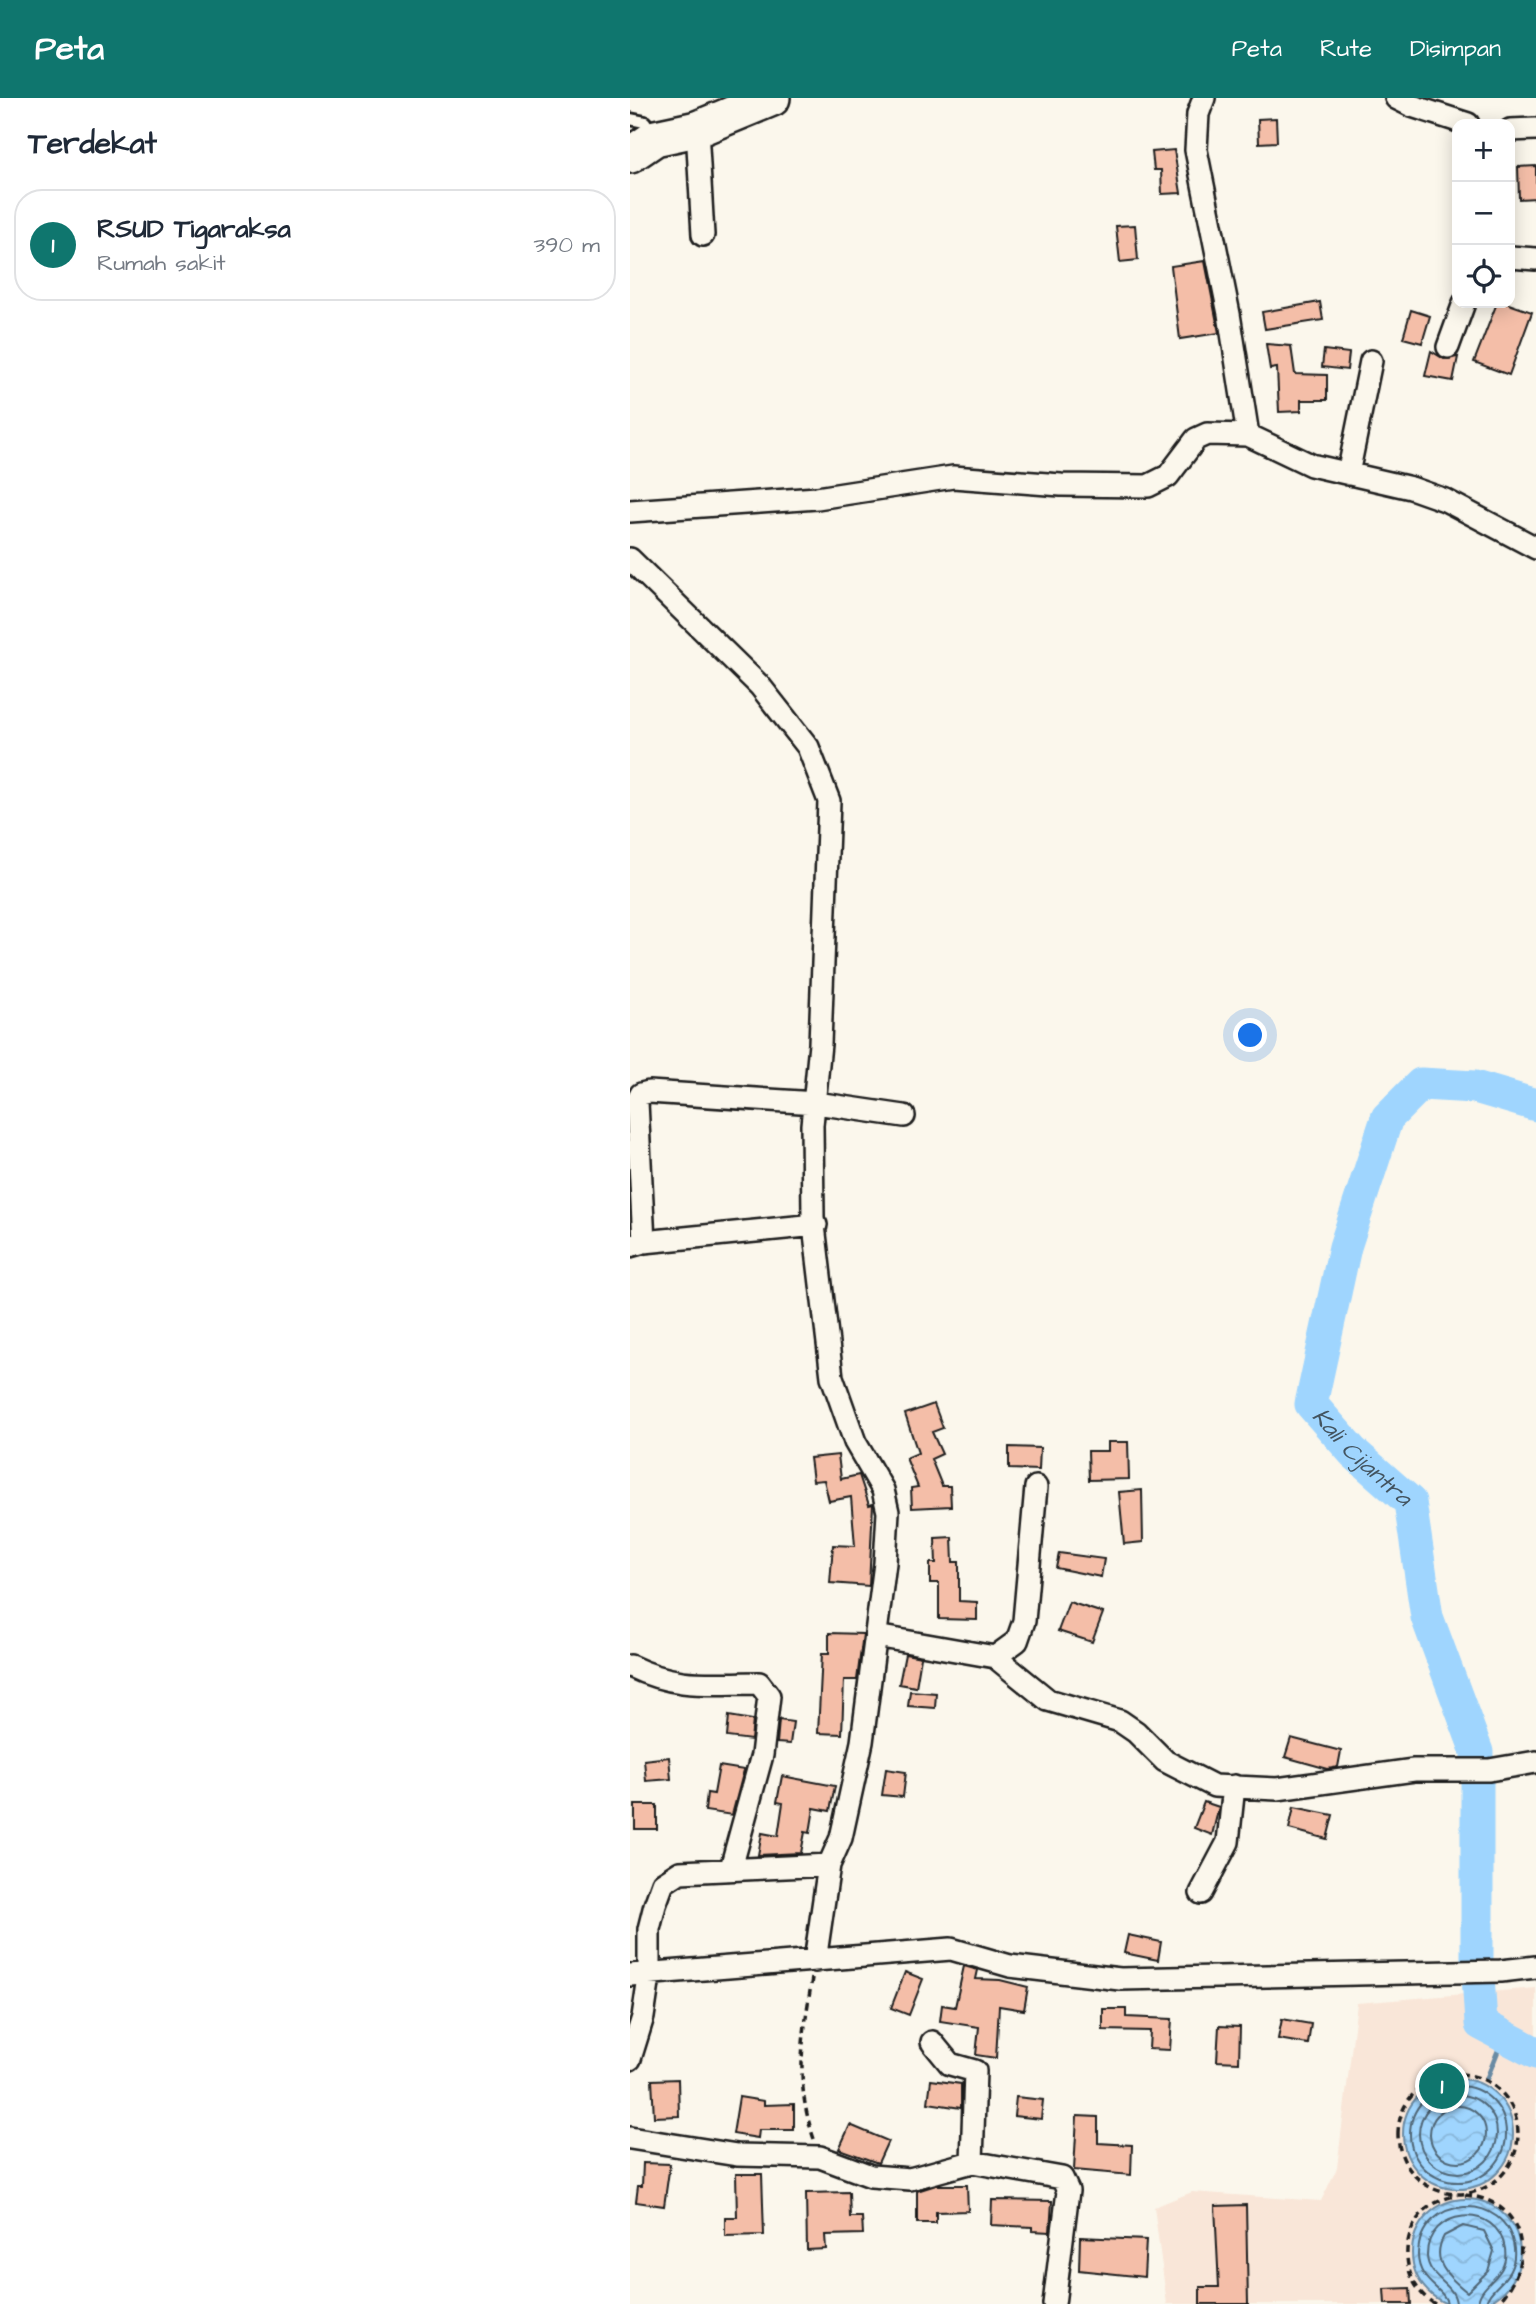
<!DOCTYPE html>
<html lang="id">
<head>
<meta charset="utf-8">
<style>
  :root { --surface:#fff; --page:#f2f2f3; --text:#1f2937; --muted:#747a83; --line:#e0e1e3; --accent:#0f766e }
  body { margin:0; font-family:"Architects Daughter",sans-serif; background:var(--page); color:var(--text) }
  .controls { position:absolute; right:21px; top:21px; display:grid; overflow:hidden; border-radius:14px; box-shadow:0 4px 18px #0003 }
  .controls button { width:63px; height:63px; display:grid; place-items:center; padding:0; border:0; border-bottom:2px solid var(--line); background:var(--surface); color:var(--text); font:35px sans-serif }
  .you { position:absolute; left:621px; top:938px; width:24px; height:24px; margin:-18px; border:5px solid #fff; border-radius:50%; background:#1a73e8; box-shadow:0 0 0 10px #1a73e833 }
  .badge { display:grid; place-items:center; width:46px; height:46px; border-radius:50%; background:var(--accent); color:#fff; font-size:23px; font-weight:700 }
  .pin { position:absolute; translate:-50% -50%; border:4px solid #fff; box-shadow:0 2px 7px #0006 }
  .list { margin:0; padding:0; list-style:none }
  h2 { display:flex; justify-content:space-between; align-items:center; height:91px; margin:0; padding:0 28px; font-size:30px }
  h2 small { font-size:23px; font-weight:400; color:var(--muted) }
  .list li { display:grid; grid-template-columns:46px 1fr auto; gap:21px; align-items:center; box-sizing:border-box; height:112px; margin:0 14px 14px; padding:0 14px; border:2px solid var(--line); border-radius:28px }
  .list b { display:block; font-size:26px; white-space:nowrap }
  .list p { margin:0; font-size:23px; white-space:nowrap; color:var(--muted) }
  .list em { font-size:23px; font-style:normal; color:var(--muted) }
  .icon { flex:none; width:38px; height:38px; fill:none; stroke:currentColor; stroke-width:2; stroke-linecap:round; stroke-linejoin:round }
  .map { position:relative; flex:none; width:906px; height:2206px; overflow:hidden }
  header { display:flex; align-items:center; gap:42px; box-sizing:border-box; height:98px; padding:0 35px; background:var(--accent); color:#fff }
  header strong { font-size:33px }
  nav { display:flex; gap:38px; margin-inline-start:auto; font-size:24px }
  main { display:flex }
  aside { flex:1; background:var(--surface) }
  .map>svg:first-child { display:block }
  .built { fill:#f9e6d8 }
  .water { fill:url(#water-waves); stroke:#6b8ba4; stroke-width:2 }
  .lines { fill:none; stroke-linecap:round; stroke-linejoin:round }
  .shore { stroke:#506676; stroke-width:2 }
  .stream { stroke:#6b8ba4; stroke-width:5 }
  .river { stroke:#9fd5fe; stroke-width:33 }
  .building { fill:#f4bea8; stroke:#1c1c1c; stroke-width:2 }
  .lane-casing { stroke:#1c1c1c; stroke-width:16 }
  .street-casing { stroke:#1c1c1c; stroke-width:26 }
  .primary-casing { stroke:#1c1c1c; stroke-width:40 }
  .path { stroke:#1c1c1c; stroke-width:3.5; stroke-dasharray:7 5; stroke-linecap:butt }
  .lane { stroke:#fbf7ec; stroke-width:10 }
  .street { stroke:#fbf7ec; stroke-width:21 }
  .primary { stroke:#fbf7ec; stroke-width:35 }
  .labels { text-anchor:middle; stroke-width:7; stroke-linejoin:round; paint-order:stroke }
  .water-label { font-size:24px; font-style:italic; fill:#435460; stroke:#fbf7ec }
</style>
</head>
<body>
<header>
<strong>Peta</strong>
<nav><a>Peta</a><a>Rute</a><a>Disimpan</a></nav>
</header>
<main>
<aside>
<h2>Terdekat<small></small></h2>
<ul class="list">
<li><span class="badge">1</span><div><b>RSUD Tigaraksa</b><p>Rumah sakit</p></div><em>390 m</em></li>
</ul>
</aside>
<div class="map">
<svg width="906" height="2206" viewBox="0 0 906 2206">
  <defs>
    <pattern id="water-waves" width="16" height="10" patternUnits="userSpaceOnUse" patternTransform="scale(1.75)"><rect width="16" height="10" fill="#9fd5fe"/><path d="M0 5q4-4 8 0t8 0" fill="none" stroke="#88b6d9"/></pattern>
  </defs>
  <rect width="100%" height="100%" fill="#fbf7ec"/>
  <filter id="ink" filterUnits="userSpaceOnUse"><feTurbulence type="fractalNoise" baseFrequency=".0143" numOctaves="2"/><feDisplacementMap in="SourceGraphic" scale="14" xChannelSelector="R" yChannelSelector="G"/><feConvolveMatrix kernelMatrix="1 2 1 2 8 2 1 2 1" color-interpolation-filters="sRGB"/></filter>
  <g filter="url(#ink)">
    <!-- built -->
    <path class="built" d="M906 1890V2206H537L524 2109 562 2094 691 2103 707 2070 727 1905Z"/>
    <!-- water -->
    <path class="water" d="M773 2036a55 55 0 1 1 110 0a55 55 0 1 1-110 0Z
      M782 2155a54 54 0 1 1 108 0a54 54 0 1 1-108 0Z"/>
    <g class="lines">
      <!-- shore -->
      <path class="shore" d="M780 2036a48 48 0 1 1 96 0a48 48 0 1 1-96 0Z
        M789 2036a39 39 0 1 1 78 0a39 39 0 1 1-78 0Z
        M800 2036a28 28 0 1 1 56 0a28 28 0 1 1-56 0Z
        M833 2128 854 2133 864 2153 858 2173 837 2194C818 2179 800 2163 814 2138Z
        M817 2206C816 2191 788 2185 788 2157 789 2096 878 2092 884 2151 887 2182 858 2188 856 2206
        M826 2206C825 2185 798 2181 797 2158 796 2110 868 2103 875 2151 879 2180 849 2184 848 2206"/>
      <!-- stream -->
      <path class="stream" d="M857 1980 874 1938"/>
      <!-- river -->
      <path class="river" id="s1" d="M906 1007 845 989 791 986 757 1020 715 1149 681 1306 723 1354 780 1404 797 1519 847 1654V1861L851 1926 906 1955"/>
    </g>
    <!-- building -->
    <path class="building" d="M646 20 647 44 629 45 628 21Z
      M544 52 551 95 532 96 531 72H524L522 54Z
      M906 68V100L889 101 888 69Z
      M505 127 508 162 490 164 486 128Z
      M575 163 589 235 550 241 541 168Z
      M690 204 693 222 635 231 632 214Z
      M867 205H876L902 214 879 277 844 264Z
      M781 212 800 218 792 245 773 240Z
      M636 246 661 248 665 276 697 277V302H671V313L649 314 647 270 640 271Z
      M694 252 719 255 717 272 692 269Z
      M801 253 814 261 828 259 823 283 795 278Z
      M304 1306 313 1330 302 1334 312 1356 301 1361 312 1388H320L321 1408 282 1410 281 1390 288 1389 276 1360 288 1355 275 1316Z
      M478 1344H498L499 1381 459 1382 458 1353H478Z
      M379 1349 410 1350 409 1372 379 1371Z
      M208 1357 211 1381 229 1377 239 1407 243 1406 239 1488 200 1485 203 1447 225 1448 221 1399 199 1403 194 1382 183 1383 180 1360Z
      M512 1392 513 1444 494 1446 489 1394Z
      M322 1439 323 1464H329V1503L347 1504V1522L309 1521V1485H300V1465H306L305 1440Z
      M429 1455 474 1461 471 1479 426 1470Z
      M439 1504 473 1515 462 1544 428 1533Z
      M199 1535 233 1536 227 1582H214L212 1636 188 1635 192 1555H199Z
      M275 1556 291 1559 286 1589 269 1586Z
      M280 1593 306 1595 305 1610 278 1608Z
      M99 1618 123 1622 121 1642 97 1639Z
      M149 1622 163 1624 160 1646 147 1645Z
      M661 1640 711 1653 708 1669 698 1671 655 1659Z
      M39 1659 41 1681 16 1683 14 1662Z
      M89 1668 114 1672 102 1717 75 1713 77 1695 84 1696Z
      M256 1671 276 1674 273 1699 252 1697Z
      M152 1678 205 1688 200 1713 184 1710 180 1735 175 1734 171 1755 128 1757 132 1735 148 1738 153 1705 147 1704Z
      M574 1704 589 1709 582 1737 564 1730Z
      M5 1707H27V1731H5Z
      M664 1709 703 1717 697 1741 659 1731Z
      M498 1837 531 1844 528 1862 494 1855Z
      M334 1868 348 1872 346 1881 370 1882 398 1889 394 1912 369 1908 366 1960 346 1957 349 1929 310 1923 312 1907 325 1909Z
      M275 1874 293 1881 279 1917 261 1910Z
      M473 1911H496V1919L542 1921 540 1952 519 1951 520 1933 473 1932Z
      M652 1921 681 1926 678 1946 648 1941Z
      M589 1928 610 1929 609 1964 587 1963Z
      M48 1981 49 2018 24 2019 22 1982Z
      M301 1982 331 1986V2010L298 2005Z
      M109 1999 134 2003V2007L164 2006V2032H129L128 2040 103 2036Z
      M386 1999 413 2002 411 2021 384 2018Z
      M447 2018 468 2019V2045L502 2047 501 2077 444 2072Z
      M220 2027 258 2043 248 2065 209 2051Z
      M13 2065 40 2066 34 2108 6 2104 8 2088H12Z
      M106 2076H132L134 2137 95 2138V2119H107Z
      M306 2087H337L338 2113 306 2114V2125H287V2093Z
      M219 2094 220 2119H232L233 2136 195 2137 196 2151 177 2152 176 2095Z
      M362 2102 422 2103 420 2134 402 2133V2129L361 2127Z
      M616 2107 618 2206H570V2189H589L585 2108Z
      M450 2139 516 2142 514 2179 449 2172Z
      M780 2190 781 2206H755L754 2191Z"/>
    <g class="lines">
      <!-- lane casing -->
      <g class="lane-casing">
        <path id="lane" d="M0 21 15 24 24 38"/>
      </g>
      <!-- street casing -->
      <g class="street-casing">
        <path id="street" d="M574 0 568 16 566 52 599 216 618 337 681 367 781 390 815 402 906 450
          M766 0 782 8 838 26
          M67 31 73 137
          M880 32 906 31
          M880 159 906 161
          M818 249 834 205
          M718 376 741 263
          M0 413 187 400 323 379 431 387 518 388 538 378 566 341 577 336 618 337
          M0 461 130 588 178 649 199 703 190 946 182 1027 183 1119 202 1279 225 1344 253 1392 258 1414 255 1465 232 1644 211 1740 199 1767 50 1774 33 1785 25 1807 19 1831V1879L13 1919 0 1961
          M14 1144 186 1127
          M0 1148 14 1144 7 1004 11 996 19 994 186 1005 274 1018
          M246 1538 365 1559 418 1602 490 1623 506 1634 535 1663 584 1688 647 1691 784 1672H859L906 1664
          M365 1559 387 1543 394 1523 406 1389
          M0 1568C47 1591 80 1585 129 1585L139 1598 132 1657 101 1770
          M571 1795 598 1744 604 1688
          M185 1863 199 1767
          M0 1877 321 1851 380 1868 490 1881 871 1873 906 1869
          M302 1944 320 1966 345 1973 342 2064
          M0 2040 107 2057 190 2059 241 2078 280 2081 342 2064 432 2080 438 2093 424 2206"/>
      </g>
      <!-- primary casing -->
      <g class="primary-casing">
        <path id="primary" d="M0 57 25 40 67 31 142 0"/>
      </g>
      <!-- path -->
      <path class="path" d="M182 1880C173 1939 164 1982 184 2041
        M768 2036a60 60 0 1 1 120 0a60 60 0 1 1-120 0Z
        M835 2097C898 2103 906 2166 867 2206
        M805 2206C775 2189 768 2146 789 2119 798 2106 813 2101 827 2097"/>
      <!-- lane -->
      <use href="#lane" class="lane"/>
      <!-- street -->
      <use href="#street" class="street"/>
      <!-- primary -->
      <use href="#primary" class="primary"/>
    </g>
  </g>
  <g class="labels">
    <!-- water labels -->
    <g class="water-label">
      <text dy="8" stroke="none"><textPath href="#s1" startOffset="536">Kali Cijantra</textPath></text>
    </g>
  </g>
</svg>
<div class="controls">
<button>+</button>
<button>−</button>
<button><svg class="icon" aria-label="locate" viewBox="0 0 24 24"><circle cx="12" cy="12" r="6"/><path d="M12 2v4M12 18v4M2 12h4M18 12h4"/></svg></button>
</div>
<div class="you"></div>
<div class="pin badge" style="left:812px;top:1988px">1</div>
</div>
</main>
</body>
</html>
